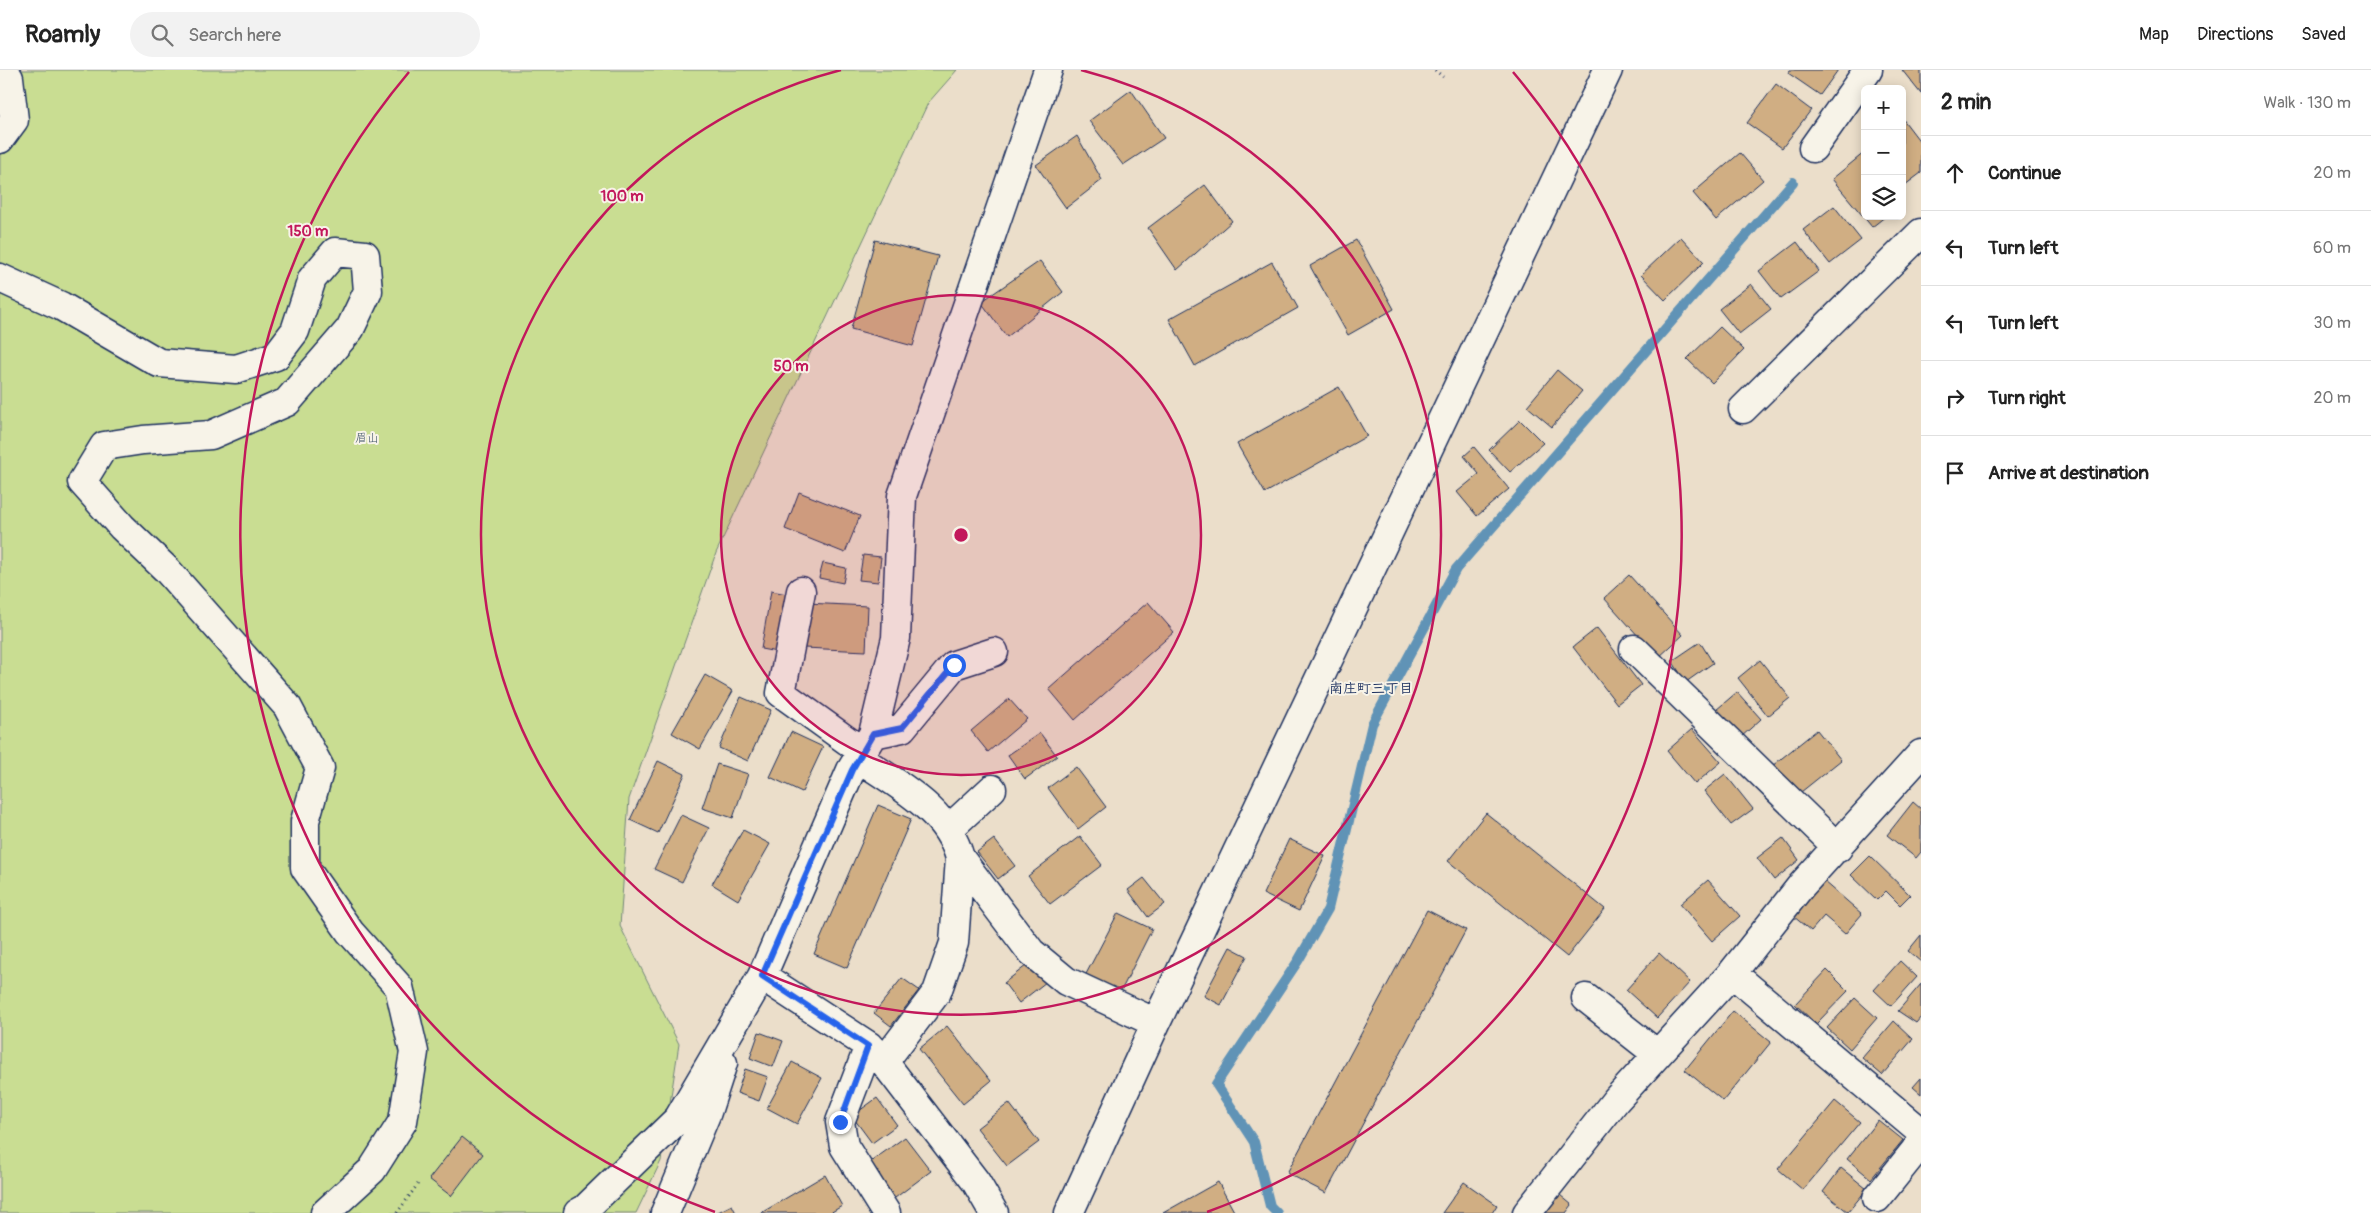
<!DOCTYPE html>
<html lang="en">
<head>
<meta charset="utf-8">
<style>
  :root { --surface:#fff; --page:#f2f2f2; --text:#222; --muted:#767676; --line:#e0e0e0 }
  body { margin:0; font-family:Pangolin,"Klee One",sans-serif; background:var(--page); color:var(--text) }
  .controls { position:absolute; right:15px; top:15px; display:grid; overflow:hidden; border-radius:8px; box-shadow:0 2px 12px #0003 }
  .controls button { width:45px; height:45px; display:grid; place-items:center; padding:0; border:0; border-bottom:1px solid var(--line); background:var(--surface); color:var(--text); font:25px sans-serif }
  .stop { position:absolute; width:15px; height:15px; margin:-11px; border:4px solid #2563eb; border-radius:50%; background:#fff }
  .stop.end { background:#2563eb; border-color:#fff; box-shadow:0 1px 5px #0008 }
  .list { margin:0; padding:0; list-style:none }
  h2 { display:flex; justify-content:space-between; align-items:center; height:65px; margin:0; padding:0 20px; font-size:21px }
  h2 small { font-size:16px; font-weight:400; color:var(--muted) }
  .list li { display:grid; grid-template-columns:32px 1fr auto; gap:15px; align-items:center; box-sizing:border-box; height:75px; padding:0 20px; border-top:1px solid var(--line) }
  .list b { display:block; font-size:19px; white-space:nowrap }
  .list em { font-size:16px; font-style:normal; color:var(--muted) }
  .icon { flex:none; width:28px; height:28px; fill:none; stroke:currentColor; stroke-width:2; stroke-linecap:round; stroke-linejoin:round }
  .map { position:relative; flex:none; width:1921px; height:1143px; overflow:hidden }
  header { display:flex; align-items:center; gap:30px; box-sizing:border-box; height:70px; padding:0 25px; background:var(--surface); border-bottom:1px solid var(--line) }
  header strong { font-size:24px }
  nav { display:flex; gap:28px; margin-inline-start:auto; font-size:18px }
  .search { width:350px; height:45px; background:var(--page); display:flex; align-items:center; gap:12px; box-sizing:border-box; padding:0 18px; border-radius:28px; color:var(--muted); font-size:19px }
  main { display:flex }
  aside { flex:1; background:var(--surface) }
  .map>svg:first-child { display:block }
  .green { fill:#c9dd92; stroke:#728678 }
  .lines { fill:none; stroke-linecap:round; stroke-linejoin:round }
  .stream { stroke:#6193b6; stroke-width:10 }
  .building { fill:#d0ae83; stroke:#1b2f5e }
  .minor-casing { stroke:#1b2f5e; stroke-width:31 }
  .path { stroke:#1b2f5e; stroke-width:3; stroke-dasharray:1 4; stroke-linecap:butt }
  .minor { stroke:#f7f3e8; stroke-width:28 }
  .route { stroke:#2563eb; stroke-width:6 }
  .ring { fill:none; stroke:#c2185b; stroke-width:2.5 }
  .labels { text-anchor:middle; stroke-width:4; stroke-linejoin:round; paint-order:stroke }
  .park-label { font-size:12px; fill:#3e5268; stroke:#f7f3e8 }
  .neighbourhood-label { font-size:14px; font-weight:bold; fill:#1b2f5e; stroke:#f7f3e8 }
  .centre { fill:#c2185b; stroke:#f7f3e8; stroke-width:2.5 }
  .ring-label { font-size:15px; text-anchor:middle; font-weight:bold; fill:#c2185b; stroke:#f7f3e8; stroke-width:4; stroke-linejoin:round; paint-order:stroke }
</style>
</head>
<body>
<header>
<strong>Roamly</strong>
<div class="search"><svg class="icon" aria-label="search" viewBox="0 0 24 24"><circle cx="10" cy="10" r="6"/><path d="M15 15l6 6"/></svg>Search here</div>
<nav><a>Map</a><a>Directions</a><a>Saved</a></nav>
</header>
<main>
<div class="map">
<svg width="1921" height="1143" viewBox="0 0 1921 1143">
  <rect width="100%" height="100%" fill="#ebdeca"/>
  <filter id="ink" filterUnits="userSpaceOnUse"><feTurbulence type="fractalNoise" baseFrequency=".02" numOctaves="2"/><feDisplacementMap in="SourceGraphic" scale="10" xChannelSelector="R" yChannelSelector="G"/><feConvolveMatrix kernelMatrix="1 2 1 2 8 2 1 2 1" color-interpolation-filters="sRGB"/></filter>
  <g filter="url(#ink)">
    <!-- green -->
    <path class="green" d="M0 0H957L928 33 716 483 629 729 620 856 679 974 661 1091 636 1143H0Z"/>
    <g class="lines">
      <!-- stream -->
      <path class="stream" d="M1277 1143 1270 1136 1254 1072 1216 1014 1298 891 1328 839 1372 654 1456 499 1793 112"/>
    </g>
    <!-- building -->
    <path class="building" d="M1790 0H1838L1820 25 1788 3Z
      M1902 0H1921V24Z
      M1776 14 1811 40 1782 78 1747 53Z
      M1131 20 1164 68 1123 95 1089 51Z
      M1902 48 1921 73V103L1905 115 1902 111Z
      M1077 66 1102 110 1066 138 1036 95Z
      M1865 82V146H1886L1872 157 1832 109Z
      M1740 83 1763 110 1716 150 1693 123Z
      M1205 115 1232 151 1177 200 1148 158Z
      M1834 136 1861 170 1830 194 1803 160Z
      M1681 167 1704 192 1665 230 1641 205Z
      M875 170 938 186 913 276 851 259Z
      M1356 170 1394 239 1348 265 1310 196Z
      M1797 172 1819 201 1781 229 1759 201Z
      M1040 191 1063 222 1007 267 981 232Z
      M1272 192 1298 238 1195 296 1169 249Z
      M1751 214 1771 239 1739 264 1719 239Z
      M1720 257 1744 280 1712 313 1687 289Z
      M1557 300 1582 321 1552 357 1527 336Z
      M1339 317 1367 366 1265 423 1237 374Z
      M1520 350 1543 373 1510 402 1489 380Z
      M1474 377 1509 419 1477 446 1457 422 1479 404 1464 386Z
      M799 422 860 446 845 483 785 459Z
      M863 485 881 487 878 512 859 510Z
      M823 493 846 498 843 513 819 508Z
      M1629 505 1683 565 1658 588 1604 528Z
      M771 521 793 525 782 583 761 579Z
      M1148 532 1174 562 1075 650 1049 619Z
      M806 533 868 536 866 581 804 578Z
      M1597 558 1641 615 1617 634 1573 577Z
      M1700 572 1713 593 1686 612 1672 591Z
      M1760 590 1790 628 1768 646 1738 608Z
      M705 605 733 621 700 679 672 663Z
      M1737 622 1761 649 1740 668 1716 640Z
      M741 627 771 640 748 691 719 678Z
      M1009 629 1027 649 988 682 971 661Z
      M1692 659 1721 692 1695 714 1667 681Z
      M1817 660 1841 690 1796 726 1772 696Z
      M791 662 823 677 802 722 770 707Z
      M1040 663 1057 686 1025 709 1008 685Z
      M658 691 685 704 658 763 630 750Z
      M717 694 748 704 733 748 702 738Z
      M1076 697 1106 737 1078 759 1048 718Z
      M1725 704 1753 739 1731 755 1704 721Z
      M1913 732 1921 739V782L1916 788 1887 765Z
      M878 735 911 749 847 898 814 884Z
      M1486 743 1605 839 1567 887 1448 791Z
      M681 745 709 758 682 812 654 799Z
      M743 760 770 774 738 830 712 814Z
      M1080 766 1102 795 1050 834 1028 806Z
      M1783 768 1799 790 1774 810 1757 788Z
      M994 769 1015 796 998 809 977 782Z
      M1289 769 1325 786 1299 841 1263 824Z
      M1870 786 1910 825 1900 835 1886 821 1877 830 1851 805Z
      M1144 808 1165 834 1148 847 1128 820Z
      M1708 810 1740 846 1712 871 1680 834Z
      M1824 811 1862 844 1845 864 1824 846 1811 861 1793 846Z
      M1427 840 1466 860 1326 1123 1287 1103Z
      M1118 843 1152 859 1120 923 1085 906Z
      M1921 865V892L1908 881Z
      M1230 877 1247 886 1221 935 1204 926Z
      M1659 883 1690 912 1657 948 1626 920Z
      M1900 891 1917 907 1891 936 1874 920Z
      M1031 892 1046 912 1019 933 1004 913Z
      M1827 900 1848 921 1816 954 1795 934Z
      M902 908 919 920 891 956 874 943Z
      M1921 914V947L1916 953 1898 941Z
      M1855 928 1877 948 1850 979 1827 958Z
      M1733 941 1771 972 1723 1031 1685 1000Z
      M1894 951 1913 969 1882 1005 1862 988Z
      M947 956 991 1011 963 1034 919 979Z
      M759 962 783 971 773 997 750 988Z
      M792 992 822 1008 797 1054 767 1038Z
      M745 999 768 1007 759 1031 737 1023Z
      M1921 1008V1024L1913 1017Z
      M877 1028 897 1055 872 1073 852 1046Z
      M1835 1031 1860 1052 1803 1120 1778 1099Z
      M1009 1033 1039 1072 1007 1096 977 1058Z
      M1878 1050 1903 1070 1871 1109 1847 1089Z
      M462 1067 483 1084 451 1126 429 1109Z
      M905 1067 931 1101 895 1128 869 1093Z
      M1841 1098 1867 1119 1848 1142 1823 1122Z
      M825 1105 842 1136 830 1143H761Z
      M1218 1112 1235 1143H1163Z
      M1464 1112 1497 1135 1492 1143H1442Z
      M1554 1120 1572 1135 1566 1143H1535Z
      M732 1135 736 1143H716Z"/>
    <g class="lines">
      <!-- minor casing -->
      <g class="minor-casing">
        <path id="minor" d="M0 10 9 8 14 50 0 69
          M1813 78 1868 0
          M0 208 61 236 159 293 236 299 276 286 295 261 312 209 335 182 365 185 368 221 350 259 287 332 211 365 143 370 104 376 82 412 122 457 167 500 287 636 320 698 305 751V798L350 862 399 917 414 982 403 1051 372 1100 325 1143
          M1743 339 1921 163
          M801 521 781 623 863 682
          M1634 579 1838 778
          M873 664 902 658 954 595 994 582
          M859 688C897 715 947 739 960 788L1031 882 1066 911 1156 953
          M947 756 951 757 992 719
          M1732 903 1921 1062
          M762 906 869 976 884 992 976 1112 994 1143
          M1586 928 1657 984
          M869 976 840 1052 844 1076 886 1143
          M884 992 937 922 954 873 960 788
          M1877 1128 1921 1073
          M578 1143 585 1139 678 1049 762 906 851 700 873 664 896 568 902 426 1048 0
          M665 1143 707 1042 723 993
          M1069 1143 1156 953 1608 0
          M1527 1143 1616 1030 1732 903 1801 816 1921 684"/>
      </g>
      <!-- path -->
      <path class="path" d="M1435 0 1443 7
        M397 1143 418 1114"/>
      <!-- minor -->
      <use href="#minor" class="minor"/>
    </g>
  </g>
  <g class="lines" filter="url(#ink)">
    <!-- route -->
    <path class="route" d="M840 1052 868 976 762 906 852 700 873 664 902 658 954 595"/>
  </g>
  <!-- distance rings -->
  <circle cx="961" cy="465" r="240" fill="#c2185b" fill-opacity=".12"/>
  <g class="ring">
    <circle cx="961" cy="465" r="240"/>
    <path d="M1081 0A480 480 0 1 1 841 0"/>
    <path d="M715 1142A720 720 0 0 1 409 2M1513 2A720 720 0 0 1 1207 1142"/>
  </g>
  <g class="labels">
    <!-- park labels -->
    <g class="park-label">
      <text x="367" y="372">眉山</text>
    </g>
    <!-- neighbourhood labels -->
    <g class="neighbourhood-label">
      <text x="1371" y="623">南庄町三丁目</text>
    </g>
  </g>
  <circle cx="961" cy="465" r="8" class="centre"/>
  <g class="ring-label">
    <text x="622" y="131">100 m</text>
    <text x="308" y="166">150 m</text>
    <text x="791" y="301">50 m</text>
  </g>
</svg>
<div class="controls">
<button>+</button>
<button>−</button>
<button><svg class="icon" aria-label="layers" viewBox="0 0 24 24"><path d="M12 4l9 5-9 5-9-5zM3 14l9 5 9-5"/></svg></button>
</div>
<div class="stop" style="left:954px;top:595px"></div>
<div class="stop end" style="left:840px;top:1052px"></div>
</div>
<aside>
<h2>2 min<small>Walk · 130 m</small></h2>
<ul class="list">
<li><svg class="icon" aria-label="ahead" viewBox="0 0 24 24"><path d="M12 20V5M6 11l6-6 6 6"/></svg><div><b>Continue</b></div><em>20 m</em></li>
<li><svg class="icon" aria-label="left" viewBox="0 0 24 24"><path d="M17 20v-9H6M10 6l-5 5 5 5"/></svg><div><b>Turn left</b></div><em>60 m</em></li>
<li><svg class="icon" aria-label="left" viewBox="0 0 24 24"><path d="M17 20v-9H6M10 6l-5 5 5 5"/></svg><div><b>Turn left</b></div><em>30 m</em></li>
<li><svg class="icon" aria-label="right" viewBox="0 0 24 24"><path d="M7 20v-9h11M14 6l5 5-5 5"/></svg><div><b>Turn right</b></div><em>20 m</em></li>
<li><svg class="icon" aria-label="arrive" viewBox="0 0 24 24"><path d="M6 21V4h12l-3 4 3 4H6"/></svg><div><b>Arrive at destination</b></div></li>
</ul>
</aside>
</main>
</body>
</html>
